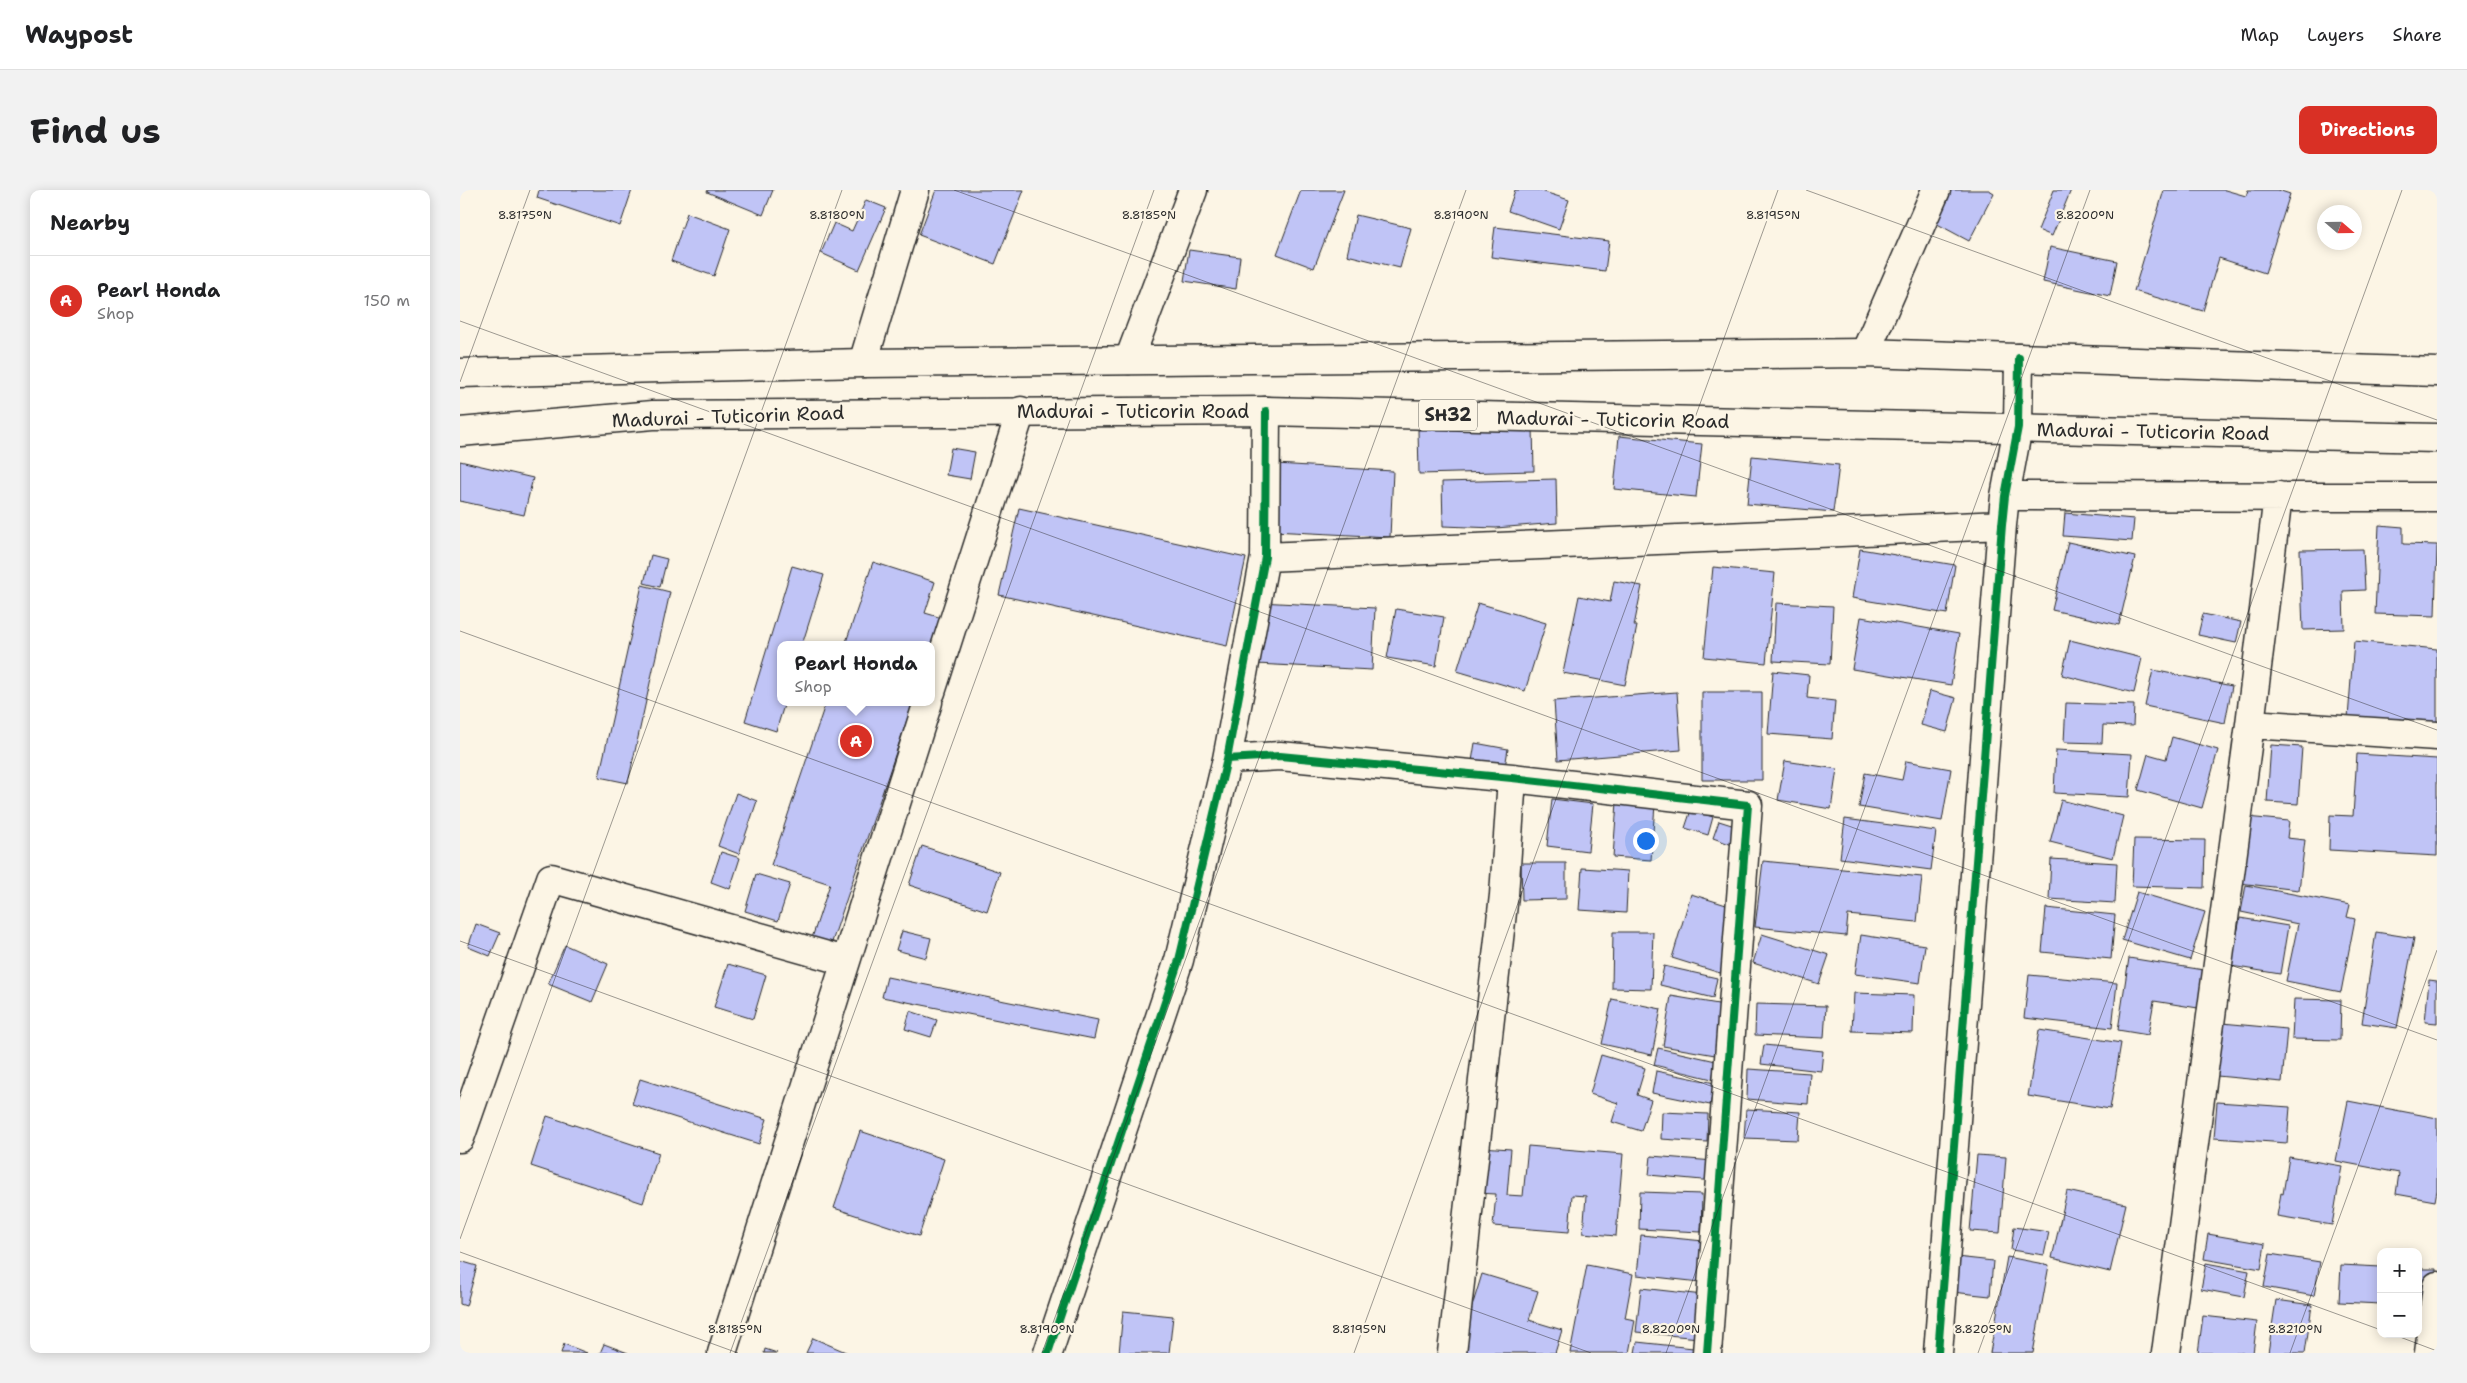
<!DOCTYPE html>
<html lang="en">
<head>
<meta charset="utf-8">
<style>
  :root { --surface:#fff; --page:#f2f2f2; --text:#202124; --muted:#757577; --line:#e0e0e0; --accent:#d93025 }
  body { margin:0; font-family:"Shantell Sans",sans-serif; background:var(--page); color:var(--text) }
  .controls { position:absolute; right:15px; bottom:15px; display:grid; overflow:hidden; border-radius:10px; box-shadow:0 2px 12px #0003 }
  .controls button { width:45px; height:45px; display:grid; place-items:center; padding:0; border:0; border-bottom:1px solid var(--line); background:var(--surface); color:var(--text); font:25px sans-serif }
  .compass { position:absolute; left:1857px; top:15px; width:45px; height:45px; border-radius:50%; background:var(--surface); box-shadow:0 2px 12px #0003; rotate:110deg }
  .you { position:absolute; left:1185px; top:650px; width:18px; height:18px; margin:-12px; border:4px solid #fff; border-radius:50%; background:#1a73e8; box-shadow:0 0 0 8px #1a73e833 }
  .badge { display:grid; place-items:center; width:32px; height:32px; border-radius:50%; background:var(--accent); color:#fff; font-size:16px; font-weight:700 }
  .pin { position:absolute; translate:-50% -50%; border:2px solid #fff; box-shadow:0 1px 5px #0006 }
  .popup { position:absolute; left:317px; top:451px; width:158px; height:65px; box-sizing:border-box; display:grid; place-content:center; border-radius:10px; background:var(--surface); filter:drop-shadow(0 1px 4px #0005); font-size:16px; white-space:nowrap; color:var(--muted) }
  .popup b { font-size:19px; color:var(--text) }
  .popup::after { content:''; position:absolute; left:50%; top:100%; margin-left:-10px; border:10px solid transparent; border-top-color:var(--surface) }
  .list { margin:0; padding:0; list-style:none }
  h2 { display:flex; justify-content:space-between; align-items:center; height:65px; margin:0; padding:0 20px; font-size:21px }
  h2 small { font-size:16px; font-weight:400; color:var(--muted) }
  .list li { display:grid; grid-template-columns:32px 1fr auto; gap:15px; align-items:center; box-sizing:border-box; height:90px; padding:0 20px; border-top:1px solid var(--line) }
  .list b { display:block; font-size:19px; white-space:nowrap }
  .list p { margin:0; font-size:16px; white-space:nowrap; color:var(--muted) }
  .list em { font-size:16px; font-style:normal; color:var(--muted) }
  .map { position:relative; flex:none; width:1977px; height:1163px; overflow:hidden; border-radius:10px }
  header { display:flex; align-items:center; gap:30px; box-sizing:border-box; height:70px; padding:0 25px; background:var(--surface); border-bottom:1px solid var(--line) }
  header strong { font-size:24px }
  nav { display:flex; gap:28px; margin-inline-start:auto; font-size:18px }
  .intro { display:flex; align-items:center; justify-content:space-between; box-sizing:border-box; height:120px; padding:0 30px }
  h1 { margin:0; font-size:35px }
  .button { padding:12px 22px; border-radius:10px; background:var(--accent); color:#fff; font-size:18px; font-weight:700 }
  main { display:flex; gap:30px; padding:0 30px }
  aside { flex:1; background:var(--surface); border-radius:10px; box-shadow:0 2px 12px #0003 }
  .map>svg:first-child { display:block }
  .building { fill:#c0c4f6; stroke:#2b2b2b }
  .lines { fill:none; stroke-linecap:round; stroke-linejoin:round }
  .minor-casing { stroke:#2b2b2b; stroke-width:31 }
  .primary-casing { stroke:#2b2b2b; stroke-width:31 }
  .minor { stroke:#fcf5e5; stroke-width:28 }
  .primary { stroke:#fcf5e5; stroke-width:28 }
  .cycleway-casing { stroke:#fcf5e5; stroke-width:11 }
  .cycleway { stroke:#00873e; stroke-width:8 }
  .ticks { fill:none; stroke:#2b2b2b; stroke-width:1; stroke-opacity:0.45 }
  .labels { text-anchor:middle; stroke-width:4.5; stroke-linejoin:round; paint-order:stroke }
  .shield { fill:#fcf5e5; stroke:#6a6863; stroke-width:1 }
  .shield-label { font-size:18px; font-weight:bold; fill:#2b2b2b }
  .street-label { font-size:19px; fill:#2b2b2b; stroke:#fcf5e5 }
  .ticks-label { font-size:12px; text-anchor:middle; fill:#2b2b2b; stroke:#fcf5e5; stroke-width:4.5; stroke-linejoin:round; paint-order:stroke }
</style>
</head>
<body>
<header>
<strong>Waypost</strong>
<nav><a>Map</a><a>Layers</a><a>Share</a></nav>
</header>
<div class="intro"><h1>Find us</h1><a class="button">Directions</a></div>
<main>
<aside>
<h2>Nearby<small></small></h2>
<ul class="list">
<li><span class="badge">A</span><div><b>Pearl Honda</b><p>Shop</p></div><em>150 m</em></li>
</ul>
</aside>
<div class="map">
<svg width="1977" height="1163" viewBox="0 0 1977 1163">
  <rect width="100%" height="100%" fill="#fcf5e5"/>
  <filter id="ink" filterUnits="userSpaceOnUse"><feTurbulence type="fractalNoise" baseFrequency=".02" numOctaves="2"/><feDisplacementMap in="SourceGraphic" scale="10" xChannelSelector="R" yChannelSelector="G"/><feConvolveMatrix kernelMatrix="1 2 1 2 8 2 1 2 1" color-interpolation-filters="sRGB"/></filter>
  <g filter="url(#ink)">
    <!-- building -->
    <path class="building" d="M79 0H172L160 36 77 8Z
      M248 0H313L303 25 247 2Z
      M476 0H564L535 74 459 45Z
      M841 0H884L854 78 817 64Z
      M1055 0H1078L1109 10 1099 39 1048 21Z
      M1484 0H1529L1534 3 1509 51 1468 29Z
      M1594 0H1611L1592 46 1578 40Z
      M1704 0H1765L1786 6 1788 0H1818L1830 4 1805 83 1759 68 1743 121 1674 101Z
      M406 10 426 18 399 80 361 63 374 33 392 41Z
      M227 23 270 39 254 86 211 71Z
      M896 25 951 38 940 78 887 65Z
      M1035 37 1149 51 1145 81 1031 67Z
      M1590 57 1657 71 1650 106 1583 92Z
      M729 60 780 67 776 99 724 91Z
      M1073 237 1074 281 959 284 958 240Z
      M1159 246 1242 254 1236 307 1154 299Z
      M491 258 515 262 510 289 486 285Z
      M1292 266 1379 275 1373 322 1287 314Z
      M0 271 73 288 64 325 0 311Z
      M816 274 933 281 930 347 812 341Z
      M1096 289 1097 333 1036 338 983 336 982 292Z
      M559 318 786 368 767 456 539 405Z
      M1605 323 1674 329 1672 351 1603 346Z
      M1919 335 1943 337V354L1977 355 1975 426 1915 424Z
      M1608 352 1675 367 1659 435 1592 420Z
      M1400 359 1495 375 1487 424 1392 408Z
      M1903 359 1905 400 1883 401 1884 439 1843 440 1840 360Z
      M191 365 207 369 200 397 184 393Z
      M413 372 475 392 465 423 482 428 471 460V455H385Z
      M332 376 364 385 342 455H321V512H325L316 541 285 531Z
      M1253 377 1315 383 1306 473 1244 467Z
      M1154 391 1182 396 1174 436H1177L1165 495 1103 483 1119 406 1150 412Z
      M182 395 210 402 168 593 139 587Z
      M799 412 915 418 912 480 796 474Z
      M1018 413 1086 433 1065 501 997 481Z
      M1316 413 1373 416 1370 474 1313 471Z
      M936 419 984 427 976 476 927 468Z
      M1743 424 1781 432 1776 453 1738 445Z
      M1401 427 1499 444 1491 495 1392 479Z
      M1610 450 1682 468 1674 503 1602 485Z
      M1894 451 1977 459V537L1888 528Z
      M1693 480 1772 496 1765 533 1685 516Z
      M1313 481 1349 485 1347 508 1375 511 1372 549 1308 544Z
      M1470 501 1496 508 1487 542 1461 535Z
      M1217 502 1221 560 1098 570 1094 511Z
      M1242 502H1302V590H1242Z
      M366 512H453L371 755 352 748 370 694 311 675Z
      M1606 513 1674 515 1673 536 1643 535 1642 553 1604 552Z
      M1712 547 1758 560 1742 618 1678 600 1688 564 1706 569Z
      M1015 553 1048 559 1045 577 1012 571Z
      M1811 555 1842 557 1838 614 1807 612Z
      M1596 560 1672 564 1669 607 1594 603Z
      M1897 564 1977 569V666L1869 660 1870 625 1893 626Z
      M1325 571 1377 579 1371 619 1318 610Z
      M1446 571 1491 579 1482 631 1399 617 1405 583 1442 590Z
      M276 603 297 611 279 664 258 656Z
      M1092 609 1133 614 1128 661 1087 656Z
      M1601 610 1663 626 1653 668 1590 652Z
      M1157 612 1195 614 1191 670 1153 667Z
      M1231 620 1253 627 1248 645 1225 638Z
      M1786 627 1829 631 1827 648 1845 650 1839 700 1779 693Z
      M1385 629 1476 641 1471 680 1380 668Z
      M1259 631 1281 638 1275 656 1253 648Z
      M1674 649 1745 650 1744 698 1672 696Z
      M462 656 540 682 527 721 449 695Z
      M261 662 280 668 270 699 251 692Z
      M1591 669 1657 673 1655 713 1589 709Z
      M1303 671 1462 687 1457 732 1388 725 1386 746 1295 737Z
      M1061 673H1106V709L1062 710Z
      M1122 678 1168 681 1166 723 1119 720Z
      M296 684 330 694 318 731 285 721Z
      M1786 695 1890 715 1887 727 1895 729 1881 802 1826 791 1838 734 1781 722Z
      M1677 702 1745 722 1730 770 1662 750Z
      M1231 704 1279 719 1260 783 1212 768Z
      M1586 718 1655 725 1651 769 1582 762Z
      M1780 728 1828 736 1820 784 1771 776Z
      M16 734 40 743 30 766 8 757Z
      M442 741 471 748 466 768 436 760Z
      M1153 742H1193L1191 799 1152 798Z
      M1916 742 1954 748 1937 838 1902 833Z
      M1302 744 1369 765 1359 794 1293 773Z
      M1401 745 1465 755 1460 793 1395 784Z
      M105 755 148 774 132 812 88 794Z
      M1669 768 1744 780 1738 818 1694 811 1688 845 1658 840Z
      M268 774 306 785 293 829 254 817Z
      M1204 776 1257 788 1253 808 1200 795Z
      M1569 785 1657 793 1652 838 1564 828Z
      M427 787 638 830 634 849 422 807Z
      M1969 790 1977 791V833L1965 832Z
      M1394 803 1454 805 1453 843 1392 841Z
      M1211 806 1264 815 1255 865 1203 856Z
      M1152 809 1201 819 1192 865 1142 854Z
      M1834 809 1881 810 1880 850 1832 849Z
      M1296 814 1366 816 1364 848 1295 845Z
      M450 821 477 830 471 847 445 839Z
      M1762 833 1827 839 1822 892 1757 886Z
      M1579 840 1661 853 1650 919 1568 906Z
      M1304 855 1363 861 1361 881 1301 874Z
      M1198 858 1256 871 1252 889 1194 875Z
      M1141 865 1185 878 1177 905 1191 910 1181 941 1152 932 1158 913 1130 904Z
      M1288 879 1350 883 1348 914 1287 909Z
      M1196 881 1255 893 1250 915 1192 903Z
      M180 889 307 929 299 954 172 914Z
      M1888 911 1977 928V1000L1975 1011 1936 1004 1939 983 1876 971Z
      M1757 912 1830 917 1827 953 1754 948Z
      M1286 919 1340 922 1338 950 1284 948Z
      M1202 922 1248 924 1247 952 1201 949Z
      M87 926 199 963 183 1013 71 976Z
      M400 941 484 969 459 1046 374 1018Z
      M1068 956 1163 964 1156 1046 1123 1043 1126 1006 1112 1005 1109 1042 1033 1036 1036 1004 1017 1003 1021 957 1051 959 1047 1005 1063 1006Z
      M1517 965 1546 967 1540 1043 1510 1041Z
      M1191 966 1254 971 1253 991 1189 985Z
      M1829 967 1882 976 1872 1035 1817 1026 1821 1003 1823 1004Z
      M1607 1001 1666 1014 1650 1082 1592 1068Z
      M1180 1002 1242 1004 1241 1042 1179 1039Z
      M1554 1037 1589 1042 1584 1065 1551 1060Z
      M1748 1044 1805 1054 1801 1079 1744 1069Z
      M1181 1045 1244 1051 1240 1092 1177 1085Z
      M1810 1064 1860 1072 1854 1106 1804 1097Z
      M1496 1067 1533 1071 1530 1106 1492 1102Z
      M1547 1067 1589 1075 1573 1163H1530Z
      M0 1071 17 1076 6 1116 0 1114Z
      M1746 1073 1789 1081 1784 1107 1741 1099Z
      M1127 1075 1173 1084 1165 1128 1175 1130 1169 1163H1110Z
      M1881 1075 1921 1077V1114L1879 1112Z
      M1958 1079H1976L1973 1116H1958Z
      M1022 1084 1078 1101 1069 1130 1102 1140 1095 1163H1010L999 1159Z
      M1181 1098 1243 1105 1239 1148 1176 1142Z
      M1816 1110 1852 1115 1845 1163H1808Z
      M663 1121 713 1126 709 1163H659Z
      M1743 1126 1797 1132 1793 1163H1738Z
      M353 1148 388 1163H346Z
      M1177 1152 1233 1158V1163H1175Z
      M104 1154 127 1163H101Z
      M144 1154 168 1163H140Z
      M305 1159 317 1163H304Z"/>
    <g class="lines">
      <!-- minor casing -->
      <g class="minor-casing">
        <path id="minor" d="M1405 163 1476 0
          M669 170 733 0
          M403 173 455 0
          M1545 306 1977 307
          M805 367 1542 335
          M471 502 561 221
          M1790 534 1977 546
          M767 569 820 566 1052 588 1288 615 1247 1163
          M0 948 91 688 385 771
          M262 1163 468 512
          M588 1163 719 770 767 569 805 367 806 221
          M992 1163 1044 705 1052 588
          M1478 1163 1542 335 1545 306 1558 237 1559 168
          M1706 1163 1790 534 1818 306
          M1969 1163 1977 1096"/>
      </g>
      <!-- primary casing -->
      <g class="primary-casing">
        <path id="primary" d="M0 183 403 173 1405 163 1977 182
          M0 242 193 225 806 221 1977 248"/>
      </g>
      <!-- minor -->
      <use href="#minor" class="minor"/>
      <!-- primary -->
      <use href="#primary" class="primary"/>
      <!-- cycleway casing -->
      <g class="cycleway-casing">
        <path id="cycleway" d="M767 569 820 566 1052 588 1288 615 1247 1163
          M588 1163 719 770 767 569 805 367 806 221
          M1478 1163 1542 335 1545 306 1558 237 1559 168"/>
      </g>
      <!-- cycleway -->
      <use href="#cycleway" class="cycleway"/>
    </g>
  </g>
  <!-- ticks -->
  <path class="ticks" d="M494 0 1977 540M1346 0 1977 230M0 131 1977 850M0 192 70 0M0 441 1921 1140M0 751 1131 1163M0 1049 382 0M0 1062 278 1163M1932 1144 1977 1161M270 1163 694 0M582 1163 1006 0M894 1163 1318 0M1206 1163 1630 0M1518 1163 1942 0M1830 1163 1977 760"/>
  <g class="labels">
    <!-- shield labels -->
    <rect class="shield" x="959" y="209.5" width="58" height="31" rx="4"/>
    <g class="shield-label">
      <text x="988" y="231">SH32</text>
    </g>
    <!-- street labels -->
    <g class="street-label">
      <text x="673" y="228">Madurai - Tuticorin Road</text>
      <text transform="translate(268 226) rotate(-2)" y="7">Madurai - Tuticorin Road</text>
      <text transform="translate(1153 229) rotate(1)" y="7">Madurai - Tuticorin Road</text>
      <text transform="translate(1693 241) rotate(1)" y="7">Madurai - Tuticorin Road</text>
    </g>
  </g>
  <g class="ticks-label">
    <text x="1001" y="29">8.8190°N</text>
    <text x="1625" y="29">8.8200°N</text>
    <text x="65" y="29">8.8175°N</text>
    <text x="377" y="29">8.8180°N</text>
    <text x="689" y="29">8.8185°N</text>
    <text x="1313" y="29">8.8195°N</text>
    <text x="275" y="1143">8.8185°N</text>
    <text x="587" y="1143">8.8190°N</text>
    <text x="899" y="1143">8.8195°N</text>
    <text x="1211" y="1143">8.8200°N</text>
    <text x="1523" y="1143">8.8205°N</text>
    <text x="1835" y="1143">8.8210°N</text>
  </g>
</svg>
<div class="controls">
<button>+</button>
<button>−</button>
</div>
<svg class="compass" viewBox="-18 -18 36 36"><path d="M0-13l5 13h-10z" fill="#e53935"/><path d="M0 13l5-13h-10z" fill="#757577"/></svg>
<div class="you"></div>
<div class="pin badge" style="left:396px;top:551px">A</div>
<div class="popup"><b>Pearl Honda</b>Shop</div>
</div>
</main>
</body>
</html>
